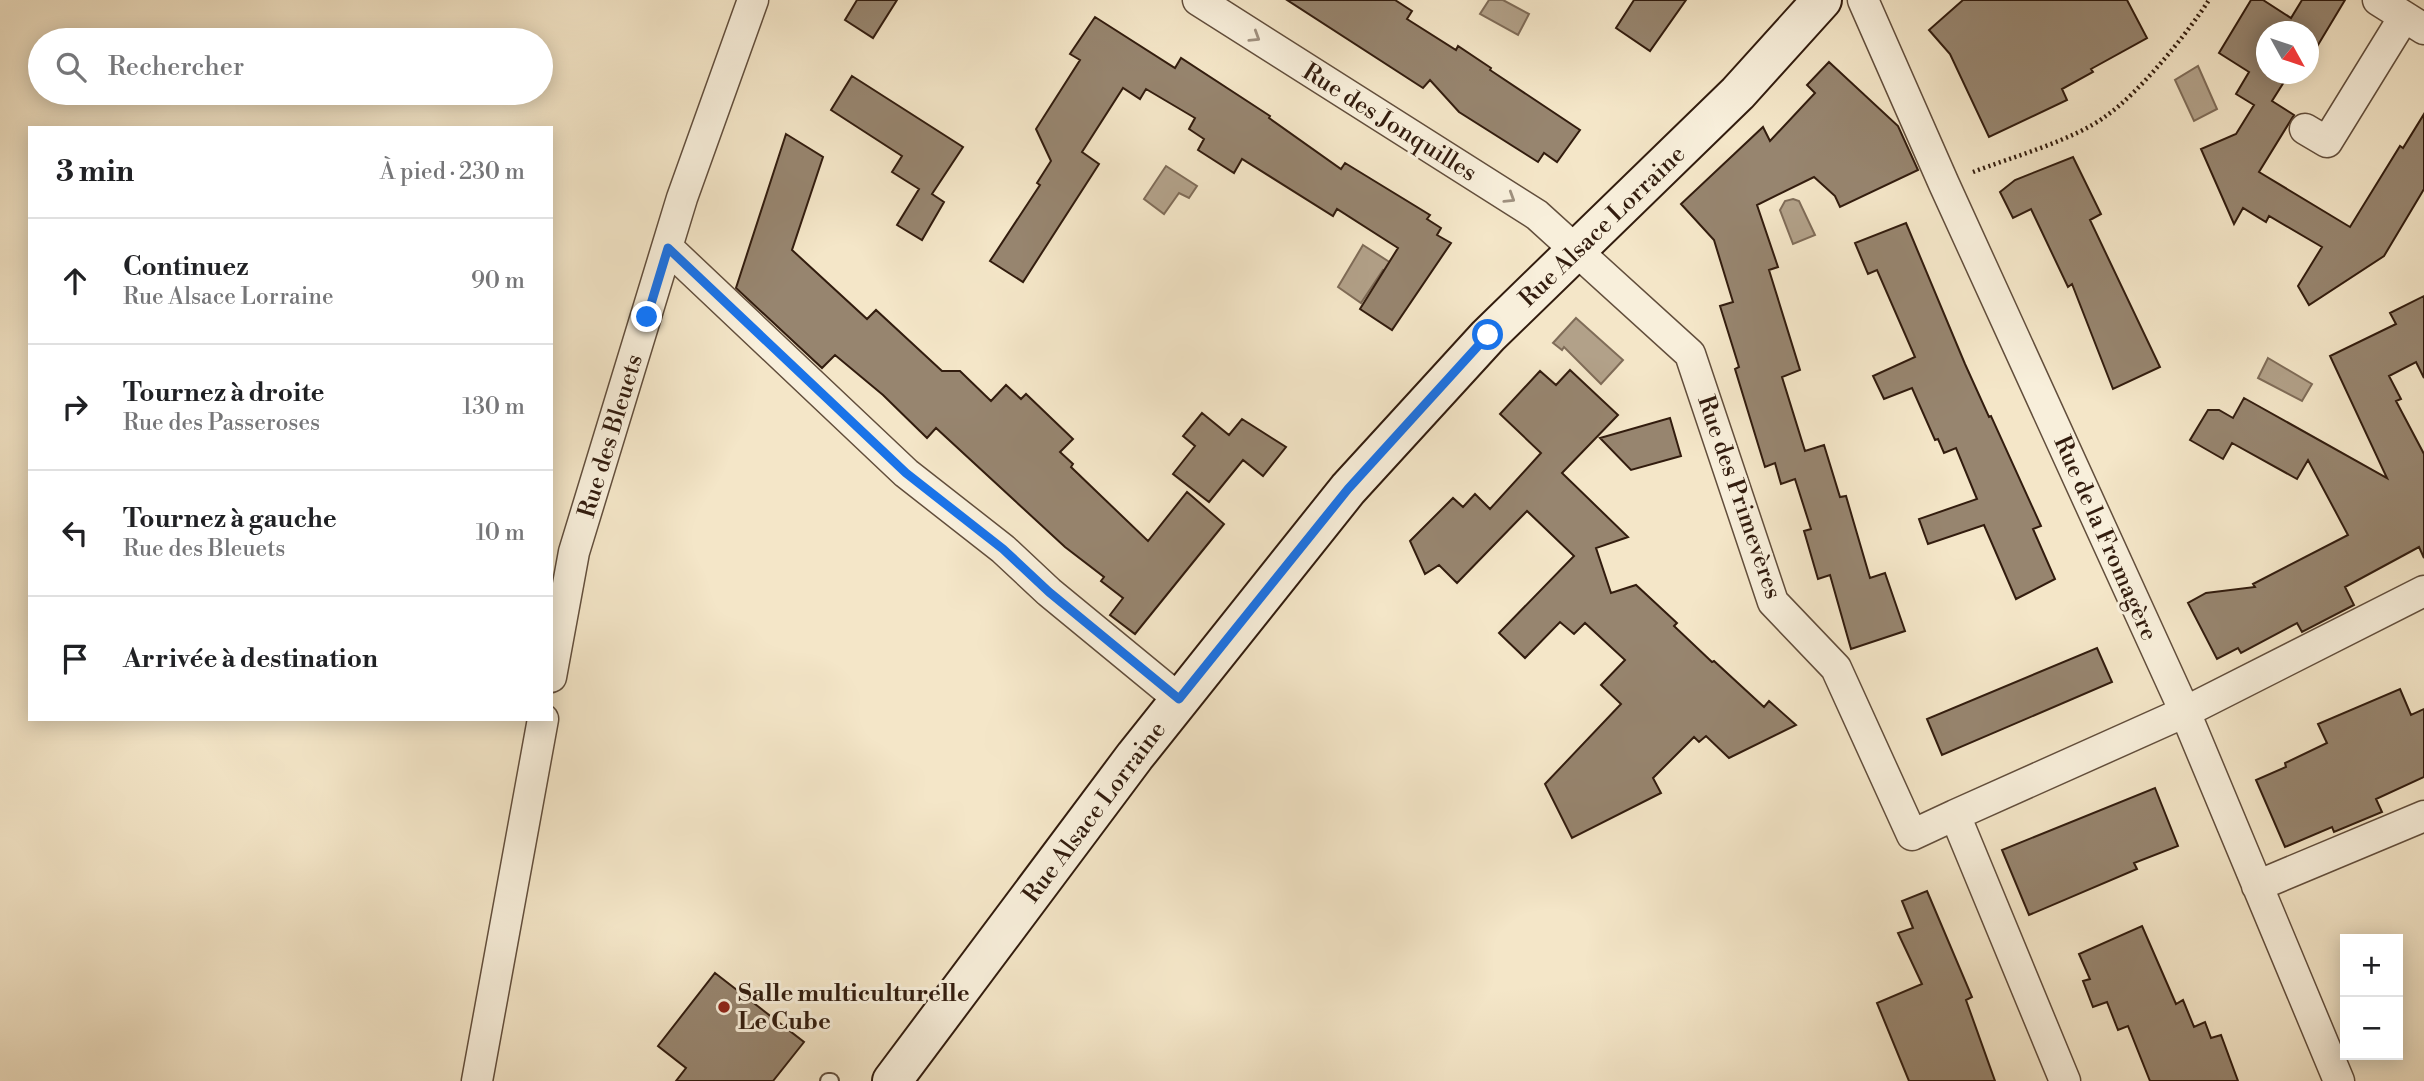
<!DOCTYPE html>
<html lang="fr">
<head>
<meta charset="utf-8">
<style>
  :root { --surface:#fff; --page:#f6f6f6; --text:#202124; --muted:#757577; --line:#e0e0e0 }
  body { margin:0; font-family:"Libre Bodoni",serif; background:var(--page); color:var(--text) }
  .controls { position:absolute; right:21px; bottom:21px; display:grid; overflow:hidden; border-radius:0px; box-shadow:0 4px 18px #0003 }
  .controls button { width:63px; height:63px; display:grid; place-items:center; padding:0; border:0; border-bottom:2px solid var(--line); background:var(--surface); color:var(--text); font:35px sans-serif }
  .compass { position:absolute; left:2256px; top:21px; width:63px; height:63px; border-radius:50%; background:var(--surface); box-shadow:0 4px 18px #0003; rotate:130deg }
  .stop { position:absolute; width:21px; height:21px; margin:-16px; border:5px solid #1a73e8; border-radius:50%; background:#fff }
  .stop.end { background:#1a73e8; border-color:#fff; box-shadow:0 2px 7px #0008 }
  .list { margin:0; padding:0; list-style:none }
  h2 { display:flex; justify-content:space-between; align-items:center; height:91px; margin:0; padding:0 28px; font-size:30px }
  h2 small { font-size:23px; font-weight:400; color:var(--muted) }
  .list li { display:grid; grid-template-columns:46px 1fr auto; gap:21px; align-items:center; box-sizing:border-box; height:126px; padding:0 28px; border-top:2px solid var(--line) }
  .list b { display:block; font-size:26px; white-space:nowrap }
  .list p { margin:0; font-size:23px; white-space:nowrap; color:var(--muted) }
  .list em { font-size:23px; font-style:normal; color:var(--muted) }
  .icon { flex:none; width:38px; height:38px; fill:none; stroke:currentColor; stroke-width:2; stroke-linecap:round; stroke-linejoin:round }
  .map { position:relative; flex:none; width:2424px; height:1081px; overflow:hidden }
  .search { position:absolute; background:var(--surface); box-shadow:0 4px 18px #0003; left:28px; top:28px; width:525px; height:77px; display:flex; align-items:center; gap:18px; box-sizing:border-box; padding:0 24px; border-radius:38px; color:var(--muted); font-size:26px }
  .panel { position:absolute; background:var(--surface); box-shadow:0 4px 18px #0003; left:28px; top:126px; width:525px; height:595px; border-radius:0px }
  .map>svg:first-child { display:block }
  .water { fill:#b2a189; stroke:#7f6c58; stroke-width:2 }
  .building { fill:#97856f; stroke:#321c0e; stroke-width:2 }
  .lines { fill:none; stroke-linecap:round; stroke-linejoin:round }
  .lane-casing { stroke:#624e3c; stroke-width:18 }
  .street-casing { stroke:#624e3c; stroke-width:33 }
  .secondary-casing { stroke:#321c0e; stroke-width:42 }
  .path { stroke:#321c0e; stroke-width:4.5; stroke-dasharray:2 3.5; stroke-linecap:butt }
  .lane { stroke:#f8efdb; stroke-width:14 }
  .street { stroke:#f8efdb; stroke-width:30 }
  .secondary { stroke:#f8efdb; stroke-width:38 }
  .oneway { stroke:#9f907f }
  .route { stroke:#1a73e8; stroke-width:9 }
  .poi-dot { fill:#8f2418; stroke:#f8efdb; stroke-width:2.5 }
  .labels { text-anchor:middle; stroke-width:6; stroke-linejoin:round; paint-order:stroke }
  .street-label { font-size:24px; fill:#321c0e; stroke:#f8efdb }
  .poi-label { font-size:24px; font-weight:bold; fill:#321c0e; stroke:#f8efdb; text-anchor:start }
</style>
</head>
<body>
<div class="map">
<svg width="2424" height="1081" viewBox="0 0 2424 1081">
  <rect width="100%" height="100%" fill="#f4e6c8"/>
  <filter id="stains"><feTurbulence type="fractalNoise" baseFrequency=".00286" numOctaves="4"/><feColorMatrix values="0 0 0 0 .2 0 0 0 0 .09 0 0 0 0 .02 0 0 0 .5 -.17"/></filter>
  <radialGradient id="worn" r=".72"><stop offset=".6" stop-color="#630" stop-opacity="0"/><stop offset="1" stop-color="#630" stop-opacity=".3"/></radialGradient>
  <!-- water -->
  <path class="water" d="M1489 0H1503L1529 14 1518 35 1480 14Z
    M2198 66 2217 109 2194 121 2175 80Z
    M1166 166 1197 186 1189 198 1179 193 1164 214 1144 199Z
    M1793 199 1799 201 1815 235 1793 244 1780 210 1785 201Z
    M1363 245 1391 263 1387 271 1383 270 1361 303 1338 287Z
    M1576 318 1623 360 1601 384 1564 347 1562 350 1553 343Z
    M2268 358 2312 384 2302 401 2258 378Z"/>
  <!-- building -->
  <path class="building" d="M857 0H897L873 38 845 20Z
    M1287 0H1395L1412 11 1407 19 1456 50 1458 46 1491 68 1490 70 1580 130 1557 162 1544 153 1538 162 1459 112 1430 80 1423 88Z
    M1634 0H1686L1650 51 1616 28Z
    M1963 0H2127L2147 38 2091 69 2093 72 2062 89 2067 100 1989 137 1950 54 1929 30Z
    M2251 0H2263L2291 18 2302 0H2345L2315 50 2308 46V32H2266V74H2289L2272 101 2294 115 2259 172 2350 227 2400 146 2403 148 2424 114V189L2384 256 2309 305 2298 286 2322 247 2269 216 2266 222 2243 208 2234 224 2201 149 2236 134 2254 105 2236 94 2249 72 2219 53Z
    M1095 17 1175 68 1181 58 1270 116 1269 118 1341 169 1345 163 1430 215 1427 219 1441 228 1437 235 1451 243 1392 330 1360 309 1398 248 1337 209 1333 216 1242 159 1234 173 1198 150 1204 139 1189 129 1195 118 1146 89 1140 99 1123 88 1082 152 1099 164 1023 282 990 261 1040 185 1037 183 1051 161 1036 129 1080 60 1070 54Z
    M1829 62 1898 126 1918 170 1840 207 1835 196 1814 177 1757 205 1778 267 1769 270 1800 370 1782 377 1805 451 1824 445 1840 497 1846 496 1870 578 1885 573 1905 631 1851 649 1830 575 1818 579 1804 531 1811 529 1795 479 1781 484 1775 463 1765 467 1735 369 1739 367 1720 306 1733 302 1714 240 1681 204 1763 127 1770 141 1815 93 1807 85Z
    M852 76 963 147 932 194 944 202 922 240 897 225 919 189 892 172 902 156 831 110Z
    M786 134 823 157 792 250 867 319 876 310 942 371H960L991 401 1006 385 1021 399 1026 394 1073 439 1060 452 1073 464 1071 467 1148 541 1187 492 1224 524 1135 634 1110 615 1123 598 1101 581 1104 577 1065 547 936 428 927 438 883 395 835 355 822 368 736 288Z
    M2073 157 2101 214 2090 220 2160 367 2113 389 2072 284 2068 287 2031 209 2013 218 2000 192 2015 180Z
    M1906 223 1965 364 1989 417 1991 416 2041 526 2033 529 2055 579 2016 599 1984 525 1928 544 1919 519 1977 499 1956 448 1944 453 1938 439 1935 440 1912 388 1884 399 1873 376 1915 357 1877 270 1868 274 1855 243Z
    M2424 296V378L2416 362 2389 376 2401 399 2396 401 2424 454V558L2419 547 2345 587 2354 605 2302 632 2297 623 2241 653 2238 648 2217 659 2188 603 2206 593 2255 587 2253 584 2348 535 2308 460 2297 479 2232 443 2223 459 2190 440 2208 410H2219L2233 418 2244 398 2387 478 2330 356 2396 324 2390 313Z
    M1570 370 1618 415 1562 473 1628 537 1596 548 1611 593 1636 585 1677 623 1674 626 1712 662 1714 661 1764 707 1769 701 1796 725 1729 758 1706 736 1699 742 1694 737 1653 778 1661 793 1572 838 1545 784 1621 704 1601 685 1625 660 1585 623 1574 634 1560 622 1525 658 1499 633 1574 556 1527 511 1457 583 1439 565 1425 574 1410 541 1453 498 1463 507 1475 494 1490 509 1541 453 1500 414 1540 371 1556 385Z
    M1202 413 1229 435 1242 419 1286 447 1263 476 1243 460 1209 502 1173 474 1195 446 1183 436Z
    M1670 418 1681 456 1631 470 1600 438Z
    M2097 648 2112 682 1942 755 1927 719Z
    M2400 689 2411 715 2424 709V777L2376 799 2382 812 2334 832 2332 827 2285 847 2256 780 2286 767 2285 763 2327 743 2318 724Z
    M2155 788 2178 846 2134 863 2137 869 2029 915 2002 850Z
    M1927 891 1972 997 1966 1000 1995 1081H1909L1877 1003 1922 984 1898 933 1913 928 1902 901Z
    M2142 926 2176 1004 2183 1000 2194 1027 2205 1022 2211 1038 2221 1035 2238 1081H2150L2128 1026 2118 1030 2107 1002 2093 1007 2083 981 2090 979 2079 954Z
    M715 973 804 1042 773 1081H676L686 1068 658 1046Z"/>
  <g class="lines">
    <!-- lane casing -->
    <g class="lane-casing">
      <path id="lane" d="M828 1081H831"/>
    </g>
    <!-- street casing -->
    <g class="street-casing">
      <path id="street" d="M1198 0 1537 215 1690 354 1773 602 1836 668 1912 835 1955 815
        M1863 0 1944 184 2185 712 2339 1081
        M2378 0 2424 29
        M2305 129 2327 142 2404 17
        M668 248 906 473 1003 549 1049 592 1179 699
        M551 677 574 552 682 198 753 0
        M2257 886 2424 816
        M477 1081 543 719
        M2065 1081 1955 815 2185 712 2424 591"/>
    </g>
    <!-- secondary casing -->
    <g class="secondary-casing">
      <path id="secondary" d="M892 1081 1135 756 1348 489 1488 336 1738 93 1822 0"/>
    </g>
    <!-- path -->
    <path class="path" d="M1973 172C2012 157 2074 140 2106 116 2139 93 2187 34 2209 0"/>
    <!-- lane -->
    <use href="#lane" class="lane"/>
    <!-- street -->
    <use href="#street" class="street"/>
    <!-- secondary -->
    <use href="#secondary" class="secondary"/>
  </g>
  <!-- one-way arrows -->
  <defs><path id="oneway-chevron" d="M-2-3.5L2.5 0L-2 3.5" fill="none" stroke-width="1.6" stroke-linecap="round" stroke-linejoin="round" transform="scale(1.75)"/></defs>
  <g class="oneway">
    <use href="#oneway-chevron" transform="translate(1255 37) rotate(32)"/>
    <use href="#oneway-chevron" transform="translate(1510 198) rotate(32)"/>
  </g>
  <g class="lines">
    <!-- route -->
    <path class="route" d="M647 317 668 248 906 473 1003 549 1049 592 1179 699 1348 489 1488 335"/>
  </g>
  <!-- markers -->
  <circle class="poi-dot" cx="724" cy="1007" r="7"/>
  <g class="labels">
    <!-- street labels -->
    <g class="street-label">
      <text transform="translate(1390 122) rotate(32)" y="8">Rue des Jonquilles</text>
      <text transform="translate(1602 226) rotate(-44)" y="8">Rue Alsace Lorraine</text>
      <text transform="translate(610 436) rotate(-73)" y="8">Rue des Bleuets</text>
      <text transform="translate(1740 497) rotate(71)" y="8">Rue des Primevères</text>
      <text transform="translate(2106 538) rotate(66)" y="8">Rue de la Fromagère</text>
      <text transform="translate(1094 812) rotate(-53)" y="8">Rue Alsace Lorraine</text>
    </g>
    <!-- poi labels -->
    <g class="poi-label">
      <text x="738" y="1001">Salle multiculturelle<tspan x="738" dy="28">Le Cube</tspan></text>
    </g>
  </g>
  <rect width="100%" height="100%" filter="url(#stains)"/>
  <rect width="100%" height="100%" fill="url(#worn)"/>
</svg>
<div class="controls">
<button>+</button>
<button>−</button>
</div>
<svg class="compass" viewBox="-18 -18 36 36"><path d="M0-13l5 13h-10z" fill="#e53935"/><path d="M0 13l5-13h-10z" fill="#757577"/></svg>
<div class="stop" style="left:1488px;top:335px"></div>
<div class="stop end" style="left:647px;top:317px"></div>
<div class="search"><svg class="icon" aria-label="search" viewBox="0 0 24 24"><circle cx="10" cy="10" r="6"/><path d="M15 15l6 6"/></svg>Rechercher</div>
<section class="panel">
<h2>3 min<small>À pied · 230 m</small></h2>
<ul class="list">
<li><svg class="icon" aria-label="ahead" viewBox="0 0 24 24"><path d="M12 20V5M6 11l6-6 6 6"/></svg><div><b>Continuez</b><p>Rue Alsace Lorraine</p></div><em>90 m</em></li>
<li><svg class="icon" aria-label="right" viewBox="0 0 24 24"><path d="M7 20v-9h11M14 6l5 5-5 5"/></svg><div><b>Tournez à droite</b><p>Rue des Passeroses</p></div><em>130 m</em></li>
<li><svg class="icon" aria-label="left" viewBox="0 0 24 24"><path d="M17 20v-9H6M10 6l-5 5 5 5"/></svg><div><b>Tournez à gauche</b><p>Rue des Bleuets</p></div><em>10 m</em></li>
<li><svg class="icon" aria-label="arrive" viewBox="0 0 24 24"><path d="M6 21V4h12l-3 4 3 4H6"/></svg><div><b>Arrivée à destination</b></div></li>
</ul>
</section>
</div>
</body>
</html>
